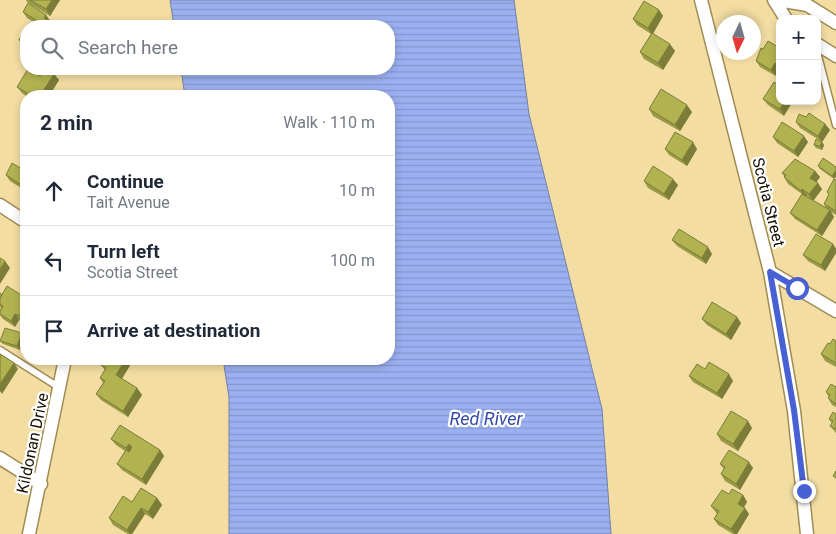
<!DOCTYPE html>
<html lang="en">
<head>
<meta charset="utf-8">
<style>
  :root { --surface:#fff; --page:#f2f2f3; --text:#1f2937; --muted:#747a83; --line:#e0e1e3 }
  body { margin:0; font-family:Roboto,sans-serif; background:var(--page); color:var(--text) }
  .controls { position:absolute; right:15px; top:15px; display:grid; overflow:hidden; border-radius:10px; box-shadow:0 2px 8px #0003 }
  .controls button { width:45px; height:45px; display:grid; place-items:center; padding:0; border:0; border-bottom:1px solid var(--line); background:var(--surface); color:var(--text); font:25px sans-serif }
  .compass { position:absolute; left:716px; top:15px; width:45px; height:45px; border-radius:50%; background:var(--surface); box-shadow:0 2px 8px #0003; rotate:185deg }
  .stop { position:absolute; width:15px; height:15px; margin:-11px; border:4px solid #4760d3; border-radius:50%; background:#fff }
  .stop.end { background:#4760d3; border-color:#fff; box-shadow:0 1px 5px #0008 }
  .list { margin:0; padding:0; list-style:none }
  h2 { display:flex; justify-content:space-between; align-items:center; height:65px; margin:0; padding:0 20px; font-size:21px }
  h2 small { font-size:16px; font-weight:400; color:var(--muted) }
  .list li { display:grid; grid-template-columns:32px 1fr auto; gap:15px; align-items:center; box-sizing:border-box; height:70px; padding:0 20px; border-top:1px solid var(--line) }
  .list b { display:block; font-size:19px; white-space:nowrap }
  .list p { margin:0; font-size:16px; white-space:nowrap; color:var(--muted) }
  .list em { font-size:16px; font-style:normal; color:var(--muted) }
  .icon { flex:none; width:28px; height:28px; fill:none; stroke:currentColor; stroke-width:2; stroke-linecap:round; stroke-linejoin:round }
  .map { position:relative; flex:none; width:836px; height:534px; overflow:hidden }
  .search { position:absolute; background:var(--surface); box-shadow:0 2px 8px #0003; left:20px; top:20px; width:375px; height:55px; display:flex; align-items:center; gap:12px; box-sizing:border-box; padding:0 18px; border-radius:20px; color:var(--muted); font-size:19px }
  .panel { position:absolute; background:var(--surface); box-shadow:0 2px 8px #0003; left:20px; top:90px; width:375px; height:275px; border-radius:20px }
  .map>svg:first-child { display:block }
  .water { fill:url(#water-rules); stroke:#7380a9 }
  .lines { fill:none; stroke-linecap:round; stroke-linejoin:round }
  .service-casing { stroke:#a08c53; stroke-width:9 }
  .minor-casing { stroke:#a08c53; stroke-width:15 }
  .service { stroke:#fff; stroke-width:6 }
  .minor { stroke:#fff; stroke-width:12 }
  .wall { fill:#989a46 }
  .shaded-wall { fill:#7c7d39 }
  .building { fill:#b1b351; stroke:#7c7d39 }
  .route { stroke:#4760d3; stroke-width:6 }
  .labels { text-anchor:middle; stroke-width:4.5; stroke-linejoin:round; paint-order:stroke }
  .street-label { font-size:16px; fill:#170f00; stroke:#fff }
  .water-label { font-size:18px; font-style:italic; fill:#3549a6; stroke:#fff }
</style>
</head>
<body>
<div class="map">
<svg width="836" height="534" viewBox="0 0 836 534">
  <defs>
    <pattern id="water-rules" width="6" height="5" patternUnits="userSpaceOnUse" patternTransform="scale(1.25)"><rect width="6" height="5" fill="#9bb0f1"/><path d="M0 2.5h6" fill="none" stroke="#8596cd"/></pattern>
  </defs>
  <rect width="100%" height="100%" fill="#f3dda2"/>
  <!-- water -->
  <path class="water" d="M170 0H514L529 114 602 409 611 534H229V397L223 359H389V96H185L181 69H389V26H174Z"/>
  <g class="lines">
    <!-- service casing -->
    <g class="service-casing">
      <path id="service" d="M817 52 836 125
        M0 350 60 388"/>
    </g>
    <!-- minor casing -->
    <g class="minor-casing">
      <path id="minor" d="M701 0 770 272 794 411 807 534
        M774 0 786 19
        M778 0 807 5 836 23
        M817 44 836 56
        M0 205 26 222
        M770 272 836 311
        M0 458 41 484
        M29 534 65 359"/>
    </g>
    <!-- service -->
    <use href="#service" class="service"/>
    <!-- minor -->
    <use href="#minor" class="minor"/>
  </g>
  <!-- wall -->
  <path class="wall" d="M26 0H60L50 16 27 2Z
    M659 10 663 16 653 34 675 51 663 70 644 59 640 52 651 34 637 25 633 19Z
    M23 12 46 15 50 21 33 25 35 23 27 18Z
    M26 28V48L23 46 19 40Z
    M780 48V69L776 76 760 67 756 61 763 49Z
    M33 69H51L50 71 54 74 59 80 49 96H26L22 93 17 87 40 76 41 74Z
    M774 82 784 116 768 105 763 99Z
    M649 109 692 112 680 131 653 116Z
    M26 113V130L20 123Z
    M806 117 825 124 830 130 822 142 824 145 822 150 816 148 814 145 821 141 800 128 796 122Z
    M773 137 808 142 798 157 777 143Z
    M665 149H697L687 166 669 155Z
    M823 158 834 179 820 169 818 166Z
    M26 161V191L10 181 6 175 22 169Z
    M815 171 820 177 816 182 822 189 813 201 807 196 806 197 827 209 824 204 829 195 827 192 836 180V215L831 212 834 217 822 236 795 219 790 213 802 194 788 184 784 177V176L782 173Z
    M644 181 678 185 669 200 648 188Z
    M672 240 712 254 706 264 677 246Z
    M833 244 836 249V253L825 271 808 261 803 255Z
    M0 292 2 294 26 298V322L19 320 15 327 3 319 0 315V311L1 309 0 307Z
    M702 319 741 323 731 340 707 325Z
    M24 336 20 350 3 344 0 341Z
    M836 341V367L825 361 821 354 830 344Z
    M105 359H134L122 379 137 388 142 395 128 417 101 400 96 394 103 383 100 378 105 370 101 365Z
    M705 369 733 381 722 399 693 382 689 376Z
    M836 386V407L832 405 828 398 829 397 826 392Z
    M836 414V433L830 426 832 423 829 419Z
    M752 428 738 451 721 441 717 434Z
    M111 439 160 450 164 456 146 485 122 470 117 464 125 451 116 445Z
    M720 464 753 468 740 490 725 481 721 474 724 469Z
    M729 494 743 495 747 502 744 507 749 514 737 534H733L718 525 714 519 717 514 711 506Z
    M157 498 162 505 153 519 145 514 132 534H128L113 525 109 518 132 502Z"/>
  <!-- shaded-wall -->
  <path class="shaded-wall" d="M52 0H60L50 16 46 9Z
    M659 10 663 16 652 35 648 28Z
    M46 15 50 21 49 24 44 18Z
    M670 44 675 51 663 70 658 63Z
    M775 63 780 69 776 76 771 70Z
    M54 74 59 80 49 96H40Z
    M785 101H793L784 116 780 109Z
    M687 105 692 112 680 131 675 125Z
    M825 124 830 130 822 142 818 136Z
    M804 136 808 142 798 157 794 151Z
    M693 142 697 149 687 166 682 160Z
    M822 142 824 145 822 150 820 146Z
    M836 170V177L834 179 832 176Z
    M815 171 820 177 815 184 810 178Z
    M673 179 678 185 669 200 664 194Z
    M818 183 822 189 813 201 809 194Z
    M802 189 807 196 805 197 801 191Z
    M830 210 834 217 822 236 817 230Z
    M833 244 836 249V253L825 271 821 265Z
    M708 247 712 254 706 264 702 258Z
    M5 261 10 268 0 284V270Z
    M15 314 19 320 15 327 11 321Z
    M737 317 741 323 731 340 726 334Z
    M22 333 24 336 20 350 17 346Z
    M126 359H134L120 381 116 375Z
    M14 363 18 369 2 394 0 391V384Z
    M729 374 733 381 722 399 717 393Z
    M137 388 142 395 128 417 123 411Z
    M748 421 752 428 738 451 733 444Z
    M129 444 133 451 131 454 126 448Z
    M160 450 164 456 146 485 142 479Z
    M749 462 753 468 740 490 736 484Z
    M743 495 747 502 742 510 738 504Z
    M157 498 162 505 153 519 148 512Z
    M141 508 145 514 132 534H130L127 530Z
    M745 508 749 514 737 534H735L731 529Z"/>
  <!-- building -->
  <path class="building" d="M30 0H52L46 9Z
    M644 1 659 10 648 28 633 19Z
    M28 3 46 15 44 18 58 26H27L29 23 33 25 36 20 23 12Z
    M26 28V44L19 40Z
    M652 33 670 44 658 63 640 52Z
    M768 41 780 48V66L775 63 771 70 756 61 761 48 763 49Z
    M28 69 40 76 44 69H46L54 74 40 96H32L17 87Z
    M36 69H44L42 72Z
    M774 82 780 86V101H785L780 109 763 99Z
    M661 89 687 105 675 125 649 109Z
    M26 113V126L20 123Z
    M809 113 825 124 818 136 796 122 799 114 806 117Z
    M782 122 804 136 794 151 773 137Z
    M675 132 693 142 682 160 665 149Z
    M816 139 822 142 820 146 814 145Z
    M823 158 836 167V170L832 176 818 166Z
    M795 159 815 171 810 178 818 183 809 194 802 189 801 191 784 177 786 175 782 173Z
    M26 161V188L6 175 12 163 22 169Z
    M653 166 673 179 664 194 644 181Z
    M834 179 836 180V211L824 204 829 194 827 192Z
    M802 194 830 210 817 230 790 213Z
    M679 229 708 247 702 258 672 240Z
    M816 234 833 244 821 265 803 255Z
    M0 258 5 261 0 270Z
    M7 286 26 298V314L24 317 15 314 11 321 0 314V311L3 306 0 304V298Z
    M712 302 737 317 726 334 702 319Z
    M5 328 22 333 17 346 0 341Z
    M833 339 836 341V363L821 354 828 343 830 344Z
    M0 354 14 363 0 384Z
    M105 359H126L116 375 137 388 123 411 96 394 105 381 100 378 106 368 101 365Z
    M709 362 729 374 717 393 689 376 697 364 705 369Z
    M831 384 836 387V386V404L828 398 830 395 826 392Z
    M731 411 748 421 733 444 717 434Z
    M833 412 836 414V429L830 426 833 421 829 419Z
    M120 425 160 450 142 479 117 464 126 450 129 452 132 447 129 444 126 448 111 439Z
    M729 450 749 462 736 484 721 474 725 467 720 464Z
    M836 471V478L833 476Z
    M141 488 157 498 148 512 141 508 127 530 109 518 123 496 132 502Z
    M732 489 743 495 738 504 745 508 731 529 714 519 719 511 711 506 722 490 729 494Z"/>
  <g class="lines">
    <!-- route -->
    <path class="route" d="M797 288 770 272 794 410 804 491"/>
  </g>
  <g class="labels">
    <!-- street labels -->
    <g class="street-label">
      <text transform="translate(769 202) rotate(76)" y="6">Scotia Street</text>
      <text transform="translate(32 443) rotate(-78)" y="6">Kildonan Drive</text>
    </g>
    <!-- water labels -->
    <g class="water-label">
      <text x="486" y="425">Red River</text>
    </g>
  </g>
</svg>
<div class="controls">
<button>+</button>
<button>−</button>
</div>
<svg class="compass" viewBox="-18 -18 36 36"><path d="M0-13l5 13h-10z" fill="#e53935"/><path d="M0 13l5-13h-10z" fill="#747a83"/></svg>
<div class="stop" style="left:797px;top:288px"></div>
<div class="stop end" style="left:804px;top:491px"></div>
<div class="search"><svg class="icon" aria-label="search" viewBox="0 0 24 24"><circle cx="10" cy="10" r="6"/><path d="M15 15l6 6"/></svg>Search here</div>
<section class="panel">
<h2>2 min<small>Walk · 110 m</small></h2>
<ul class="list">
<li><svg class="icon" aria-label="ahead" viewBox="0 0 24 24"><path d="M12 20V5M6 11l6-6 6 6"/></svg><div><b>Continue</b><p>Tait Avenue</p></div><em>10 m</em></li>
<li><svg class="icon" aria-label="left" viewBox="0 0 24 24"><path d="M17 20v-9H6M10 6l-5 5 5 5"/></svg><div><b>Turn left</b><p>Scotia Street</p></div><em>100 m</em></li>
<li><svg class="icon" aria-label="arrive" viewBox="0 0 24 24"><path d="M6 21V4h12l-3 4 3 4H6"/></svg><div><b>Arrive at destination</b></div></li>
</ul>
</section>
</div>
</body>
</html>
